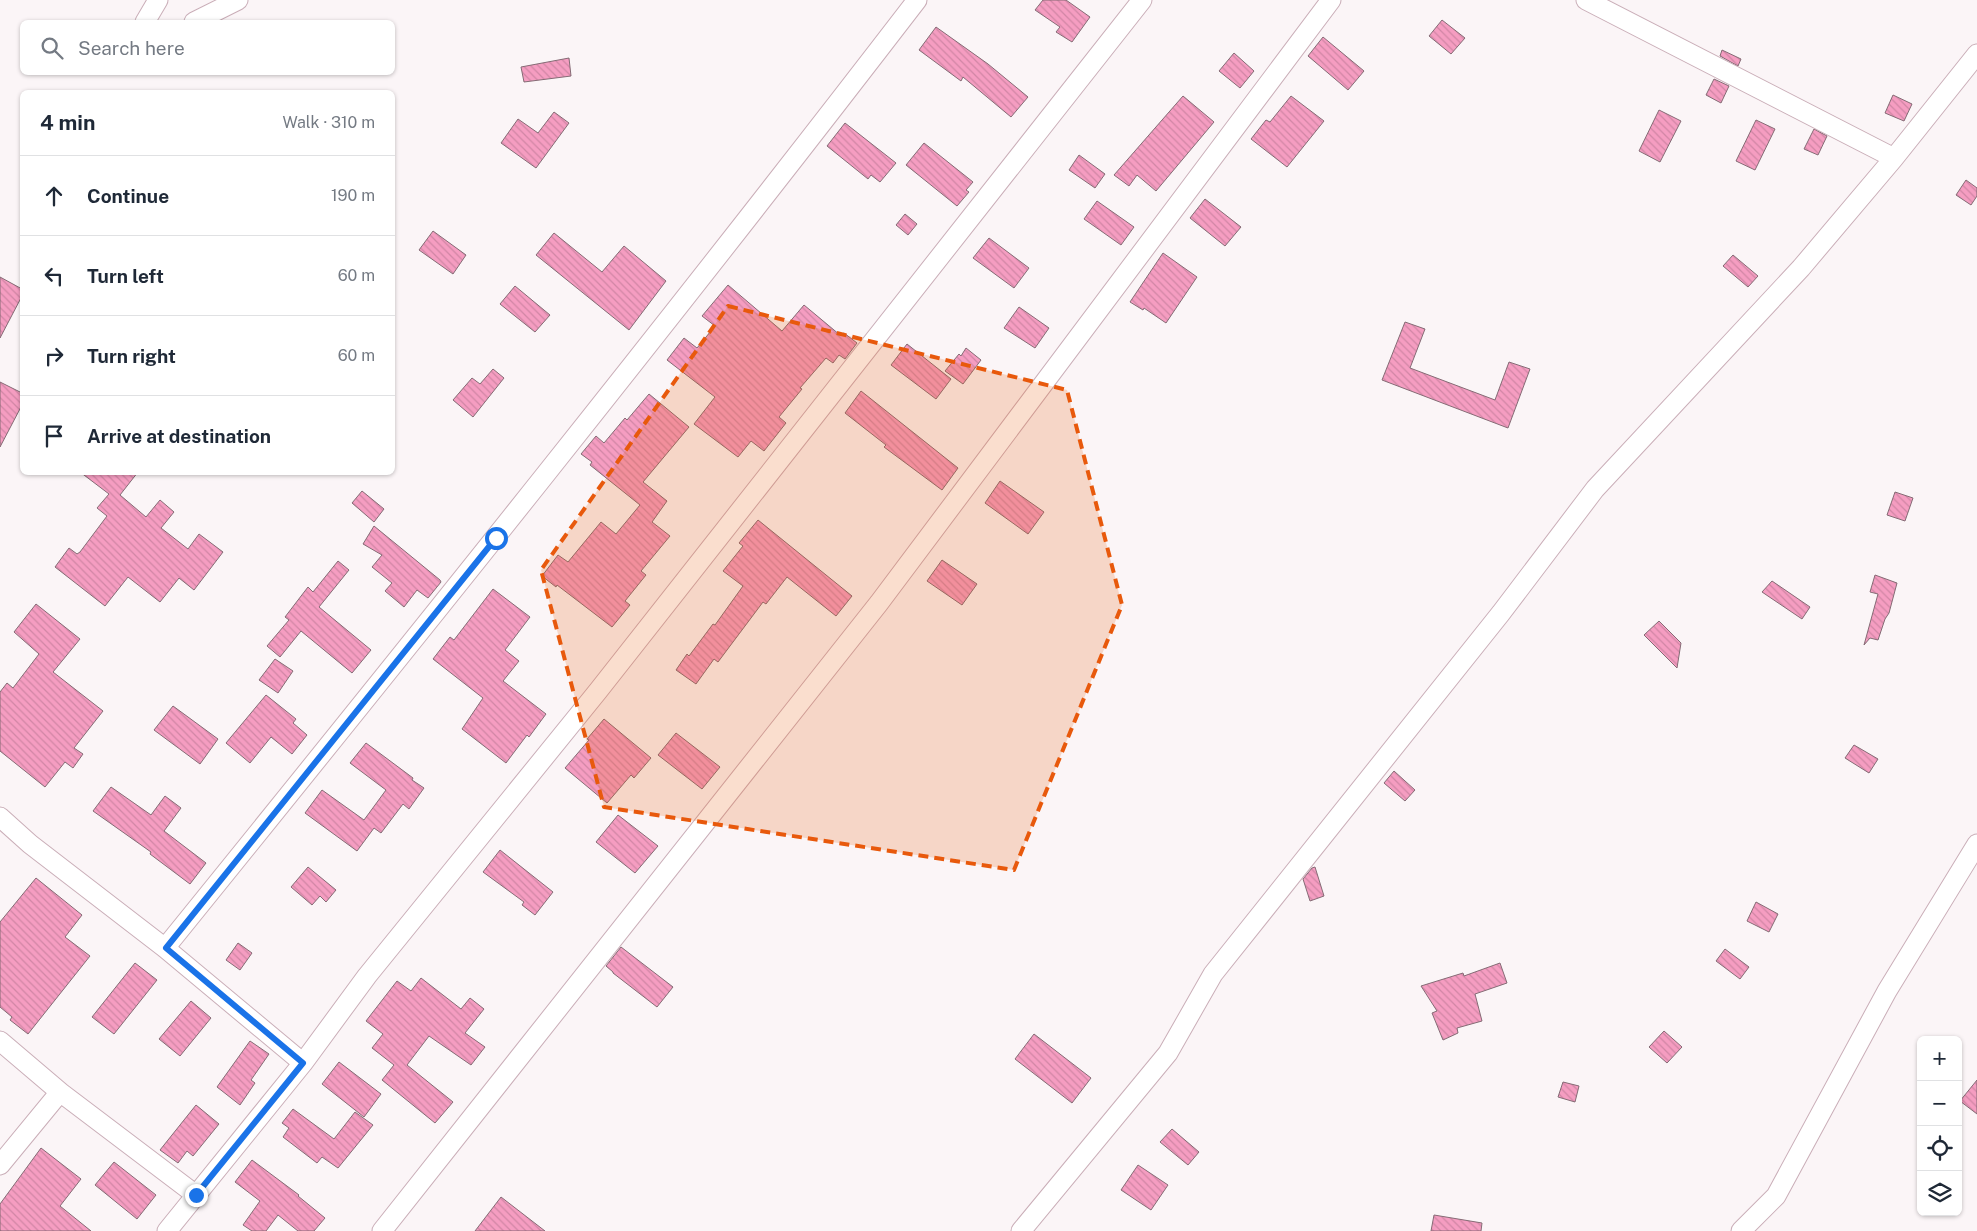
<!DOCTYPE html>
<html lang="en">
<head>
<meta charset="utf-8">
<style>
  :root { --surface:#fff; --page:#f6f6f7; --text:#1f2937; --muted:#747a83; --line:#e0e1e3 }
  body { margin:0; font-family:"Public Sans",sans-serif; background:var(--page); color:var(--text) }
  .controls { position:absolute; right:15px; bottom:15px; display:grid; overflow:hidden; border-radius:8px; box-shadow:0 1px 4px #0004 }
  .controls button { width:45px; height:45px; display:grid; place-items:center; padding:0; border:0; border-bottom:1px solid var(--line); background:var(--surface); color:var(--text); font:25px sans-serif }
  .stop { position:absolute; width:15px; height:15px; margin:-11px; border:4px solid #1a73e8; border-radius:50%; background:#fff }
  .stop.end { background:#1a73e8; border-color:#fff; box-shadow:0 1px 5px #0008 }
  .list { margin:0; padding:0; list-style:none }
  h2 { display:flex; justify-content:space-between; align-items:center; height:65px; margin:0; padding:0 20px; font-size:21px }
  h2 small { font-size:16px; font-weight:400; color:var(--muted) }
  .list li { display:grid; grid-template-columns:32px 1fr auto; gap:15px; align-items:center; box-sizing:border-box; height:80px; padding:0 20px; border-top:1px solid var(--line) }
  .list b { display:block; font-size:19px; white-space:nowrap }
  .list em { font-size:16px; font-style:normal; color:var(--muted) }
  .icon { flex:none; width:28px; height:28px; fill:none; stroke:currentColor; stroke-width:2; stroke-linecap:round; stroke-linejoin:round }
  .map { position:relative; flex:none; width:1977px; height:1231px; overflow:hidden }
  .search { position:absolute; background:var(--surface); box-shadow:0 1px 4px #0004; left:20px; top:20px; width:375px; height:55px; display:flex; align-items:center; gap:12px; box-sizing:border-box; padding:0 18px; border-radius:8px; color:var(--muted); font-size:19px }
  .panel { position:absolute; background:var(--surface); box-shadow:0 1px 4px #0004; left:20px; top:90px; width:375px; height:385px; border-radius:8px }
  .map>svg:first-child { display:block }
  .building { fill:url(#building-back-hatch); stroke:#856b75 }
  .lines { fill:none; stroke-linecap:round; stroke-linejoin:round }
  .minor-casing { stroke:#caaeb8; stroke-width:21 }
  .minor { stroke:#fff; stroke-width:19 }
  .route { stroke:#1a73e8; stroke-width:6 }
  .marked { fill:#e8590c; fill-opacity:0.2; stroke:#e8590c; stroke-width:4; stroke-dasharray:10 6; stroke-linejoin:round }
</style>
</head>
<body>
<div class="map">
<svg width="1977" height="1231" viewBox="0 0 1977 1231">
  <defs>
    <pattern id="building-back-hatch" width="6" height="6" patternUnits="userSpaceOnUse" patternTransform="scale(1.25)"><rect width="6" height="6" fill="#f59dc1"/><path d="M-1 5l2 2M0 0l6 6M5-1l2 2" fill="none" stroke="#d186a5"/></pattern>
  </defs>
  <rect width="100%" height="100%" fill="#fbf5f7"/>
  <!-- building -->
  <path class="building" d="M1043 0H1066L1090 17 1072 42 1056 32 1060 27 1035 10Z
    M1442 20 1465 38 1451 54 1429 36Z
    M936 27 988 64 1028 97 1011 117 963 77 961 81 919 50Z
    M1323 37 1364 71 1348 90 1308 56Z
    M1722 50 1741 59 1738 66 1720 56Z
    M1234 53 1254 71 1240 88 1219 71Z
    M569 58 571 76 524 82 521 67Z
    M1714 79 1729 86 1721 103 1706 95Z
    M1893 95 1912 104 1904 121 1885 113Z
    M1183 96 1214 122 1156 191 1137 175 1129 186 1114 175Z
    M1291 96 1324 121 1287 167 1251 139 1266 120 1270 122Z
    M1659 110 1681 121 1660 162 1639 151Z
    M554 112 569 123 536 168 501 143 518 119 538 133Z
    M1756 120 1775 129 1755 170 1736 161Z
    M845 123 896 163 880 182 871 175 868 179 827 146Z
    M1814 129 1827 136 1818 155 1804 149Z
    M924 143 973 182 966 190 969 192 957 206 906 165Z
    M1079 155 1105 174 1095 188 1069 170Z
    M1966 180 1977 188V196L1971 205 1956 195Z
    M1205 199 1241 227 1225 246 1190 218Z
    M1097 201 1134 227 1121 245 1084 219Z
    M905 214 917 224 908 235 896 225Z
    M433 231 466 255 453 274 419 250Z
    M554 233 602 272 624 246 666 281 629 330 536 255Z
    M989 238 1029 268 1014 288 973 258Z
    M1163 253 1197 277 1166 323 1144 308 1143 310 1130 302Z
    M1733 255 1758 276 1748 287 1723 266Z
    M0 277 22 289V296L0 338Z
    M728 285 782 331 804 305 840 335 844 333 857 343 845 359 839 355 833 363 826 358 800 388 802 389 779 417 786 423 764 451 751 441 738 457 694 424 715 397 667 360 684 338 697 348 715 326 702 316Z
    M515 286 550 315 535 332 500 304Z
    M1019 307 1049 328 1035 348 1004 328Z
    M1405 322 1425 329 1410 368 1495 400 1509 362 1530 369 1508 428 1382 380Z
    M907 344 951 379 936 399 891 365Z
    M966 348 981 360 963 384 945 371 959 354 961 356Z
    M493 369 504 378 473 417 453 400 472 378 480 384Z
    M0 382 22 393V405L0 447Z
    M861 391 958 468 942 490 884 447 886 445 845 413Z
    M649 394 689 427 643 482 667 501 652 522 670 536 641 571 646 575 625 601 630 605 612 627 557 585 556 587 542 576 558 555 568 562 601 522 616 534 640 505 590 465 592 462 581 454 596 436 604 443 625 418 627 420Z
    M80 472H138L120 495 146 517 160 500 174 512 161 528 188 549 199 534 223 552 194 590 179 578 160 602 128 577 105 606 55 567 69 548 77 554 80 552 107 516 97 508 109 494Z
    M1000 481 1044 512 1028 534 985 503Z
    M362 491 384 509 374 522 352 503Z
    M1895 492 1913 498 1905 521 1887 515Z
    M758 520 852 596 836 616 787 577 766 604 763 602 718 662 714 659 696 684 676 670 687 654 689 656 713 624 715 625 743 586 723 571 743 546 739 543Z
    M374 526 440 580 441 582 428 598 417 590 404 607 385 591 392 583 372 567 382 555 363 544Z
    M942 560 977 584 962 605 927 581Z
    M338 561 349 570 319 607 371 650 352 673 301 631 280 657 267 646 289 620 285 617 308 587 313 592Z
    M1875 575 1897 583 1889 613 1885 619 1878 640 1870 638 1864 645 1878 594 1870 592Z
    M1772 581 1810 607 1802 619 1762 592Z
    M493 589 530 617 505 650 519 661 503 681 546 714 529 737 527 735 506 763 462 729 483 698 433 659 450 637 454 640Z
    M36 604 80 639 53 672 103 711 74 748 83 754 73 768 65 762 45 787 0 751V692L7 683 13 688 39 654 14 632Z
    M1659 621 1681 643 1677 668 1644 635Z
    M275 659 293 671 278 693 259 680Z
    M266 695 296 719 293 723 307 735 292 754 271 737 250 763 226 743Z
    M173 706 218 739 200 764 154 730Z
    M604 719 651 758 634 778 631 775 607 803 565 768 589 740 587 739Z
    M676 733 720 767 702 789 658 755Z
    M366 743 413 778 412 780 424 788 409 809 403 804 381 833 374 828 357 851 305 813 322 790 364 820 386 790 350 763Z
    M1854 745 1878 759 1869 773 1845 758Z
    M1394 771 1415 790 1405 801 1384 783Z
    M111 787 151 815 165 796 181 808 164 831 206 863 190 884 150 854 151 852 93 811Z
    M618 815 658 846 635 873 596 842Z
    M500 850 553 892 535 915 522 905 524 902 483 872Z
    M308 867 336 890 326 902 320 896 312 905 291 887Z
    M1315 867 1324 896 1310 901 1303 879 1312 868Z
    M36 878 82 915 65 937 90 956 28 1034 10 1020 12 1017 0 1007V922Z
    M1756 902 1778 914 1769 932 1747 921Z
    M238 943 252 953 240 970 226 960Z
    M621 947 673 987 657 1007 613 973V972L606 966Z
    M1725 949 1749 967 1740 979 1716 961Z
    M135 963 157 980 114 1034 92 1017Z
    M1500 963 1507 983 1475 994 1482 1021 1457 1028 1458 1033 1443 1040 1432 1013 1437 1011 1421 986 1463 973 1464 976Z
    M421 978 461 1009 470 998 484 1009 465 1033 485 1047 471 1065 429 1036 407 1065 453 1102 435 1123 382 1080 394 1065 372 1048 383 1034 366 1021 397 981 411 991Z
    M191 1001 211 1018 180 1056 159 1039Z
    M1664 1031 1682 1047 1667 1063 1649 1047Z
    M1034 1034 1091 1078 1072 1103 1015 1059Z
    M250 1041 269 1054 251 1080 255 1083 240 1105 217 1087Z
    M339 1062 381 1094 364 1117 322 1084Z
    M1977 1080V1114L1960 1101Z
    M1563 1082 1579 1086 1575 1102 1558 1097Z
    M196 1105 219 1124 193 1156 187 1151 178 1163 160 1150Z
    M293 1109 334 1139 355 1112 373 1125 338 1168 322 1157 317 1163 283 1137 289 1128 282 1123Z
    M1172 1129 1199 1152 1188 1165 1160 1142Z
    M41 1148 81 1179 60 1206 91 1231H0V1204Z
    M252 1160 299 1195 298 1196 325 1218 314 1231H298L278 1215 266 1231H252L243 1225 260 1201 235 1182Z
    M114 1162 156 1195 137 1219 95 1185Z
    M1138 1165 1168 1185 1151 1210 1121 1190Z
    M501 1197 545 1231H475Z
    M1434 1215 1482 1223 1481 1231H1431Z"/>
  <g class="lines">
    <!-- minor casing -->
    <g class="minor-casing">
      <path id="minor" d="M1586 0 1894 158
        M145 22 158 0
        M194 22 238 0
        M0 817 30 844 165 948 303 1063
        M165 948C419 634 671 320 917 0
        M0 1041 60 1092 196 1195
        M0 1165 60 1092
        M167 1231 303 1063 367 976 598 691 1142 0
        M382 1231 879 603 1331 0
        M1021 1231 1168 1053 1213 974 1501 613 1595 489 1801 268 1894 158 1977 54
        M1741 1231 1776 1196 1887 991 1977 844"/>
    </g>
    <!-- minor -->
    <use href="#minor" class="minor"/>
  </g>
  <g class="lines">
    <!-- route -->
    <path class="route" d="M196 1195 303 1063 166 948 496 538"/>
  </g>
  <!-- marked area -->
  <path class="marked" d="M728 306 1067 390 1122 605 1014 870 604 807 541 570Z"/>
</svg>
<div class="controls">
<button>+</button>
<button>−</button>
<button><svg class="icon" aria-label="locate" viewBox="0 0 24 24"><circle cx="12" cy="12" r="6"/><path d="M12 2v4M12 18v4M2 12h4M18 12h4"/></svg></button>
<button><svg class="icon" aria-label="layers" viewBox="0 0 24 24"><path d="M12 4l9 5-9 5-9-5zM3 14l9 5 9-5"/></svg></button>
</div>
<div class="stop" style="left:496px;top:538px"></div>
<div class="stop end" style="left:196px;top:1195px"></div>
<div class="search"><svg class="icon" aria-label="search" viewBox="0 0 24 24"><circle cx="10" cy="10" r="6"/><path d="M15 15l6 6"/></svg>Search here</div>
<section class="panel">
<h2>4 min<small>Walk · 310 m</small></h2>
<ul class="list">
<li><svg class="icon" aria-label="ahead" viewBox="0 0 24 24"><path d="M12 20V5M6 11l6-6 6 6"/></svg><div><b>Continue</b></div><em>190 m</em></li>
<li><svg class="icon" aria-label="left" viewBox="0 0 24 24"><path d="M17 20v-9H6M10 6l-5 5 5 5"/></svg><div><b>Turn left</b></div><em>60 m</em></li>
<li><svg class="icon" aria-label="right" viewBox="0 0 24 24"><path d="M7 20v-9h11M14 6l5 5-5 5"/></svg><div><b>Turn right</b></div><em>60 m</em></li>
<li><svg class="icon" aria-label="arrive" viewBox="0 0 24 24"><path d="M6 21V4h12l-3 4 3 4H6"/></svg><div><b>Arrive at destination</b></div></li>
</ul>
</section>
</div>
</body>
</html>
